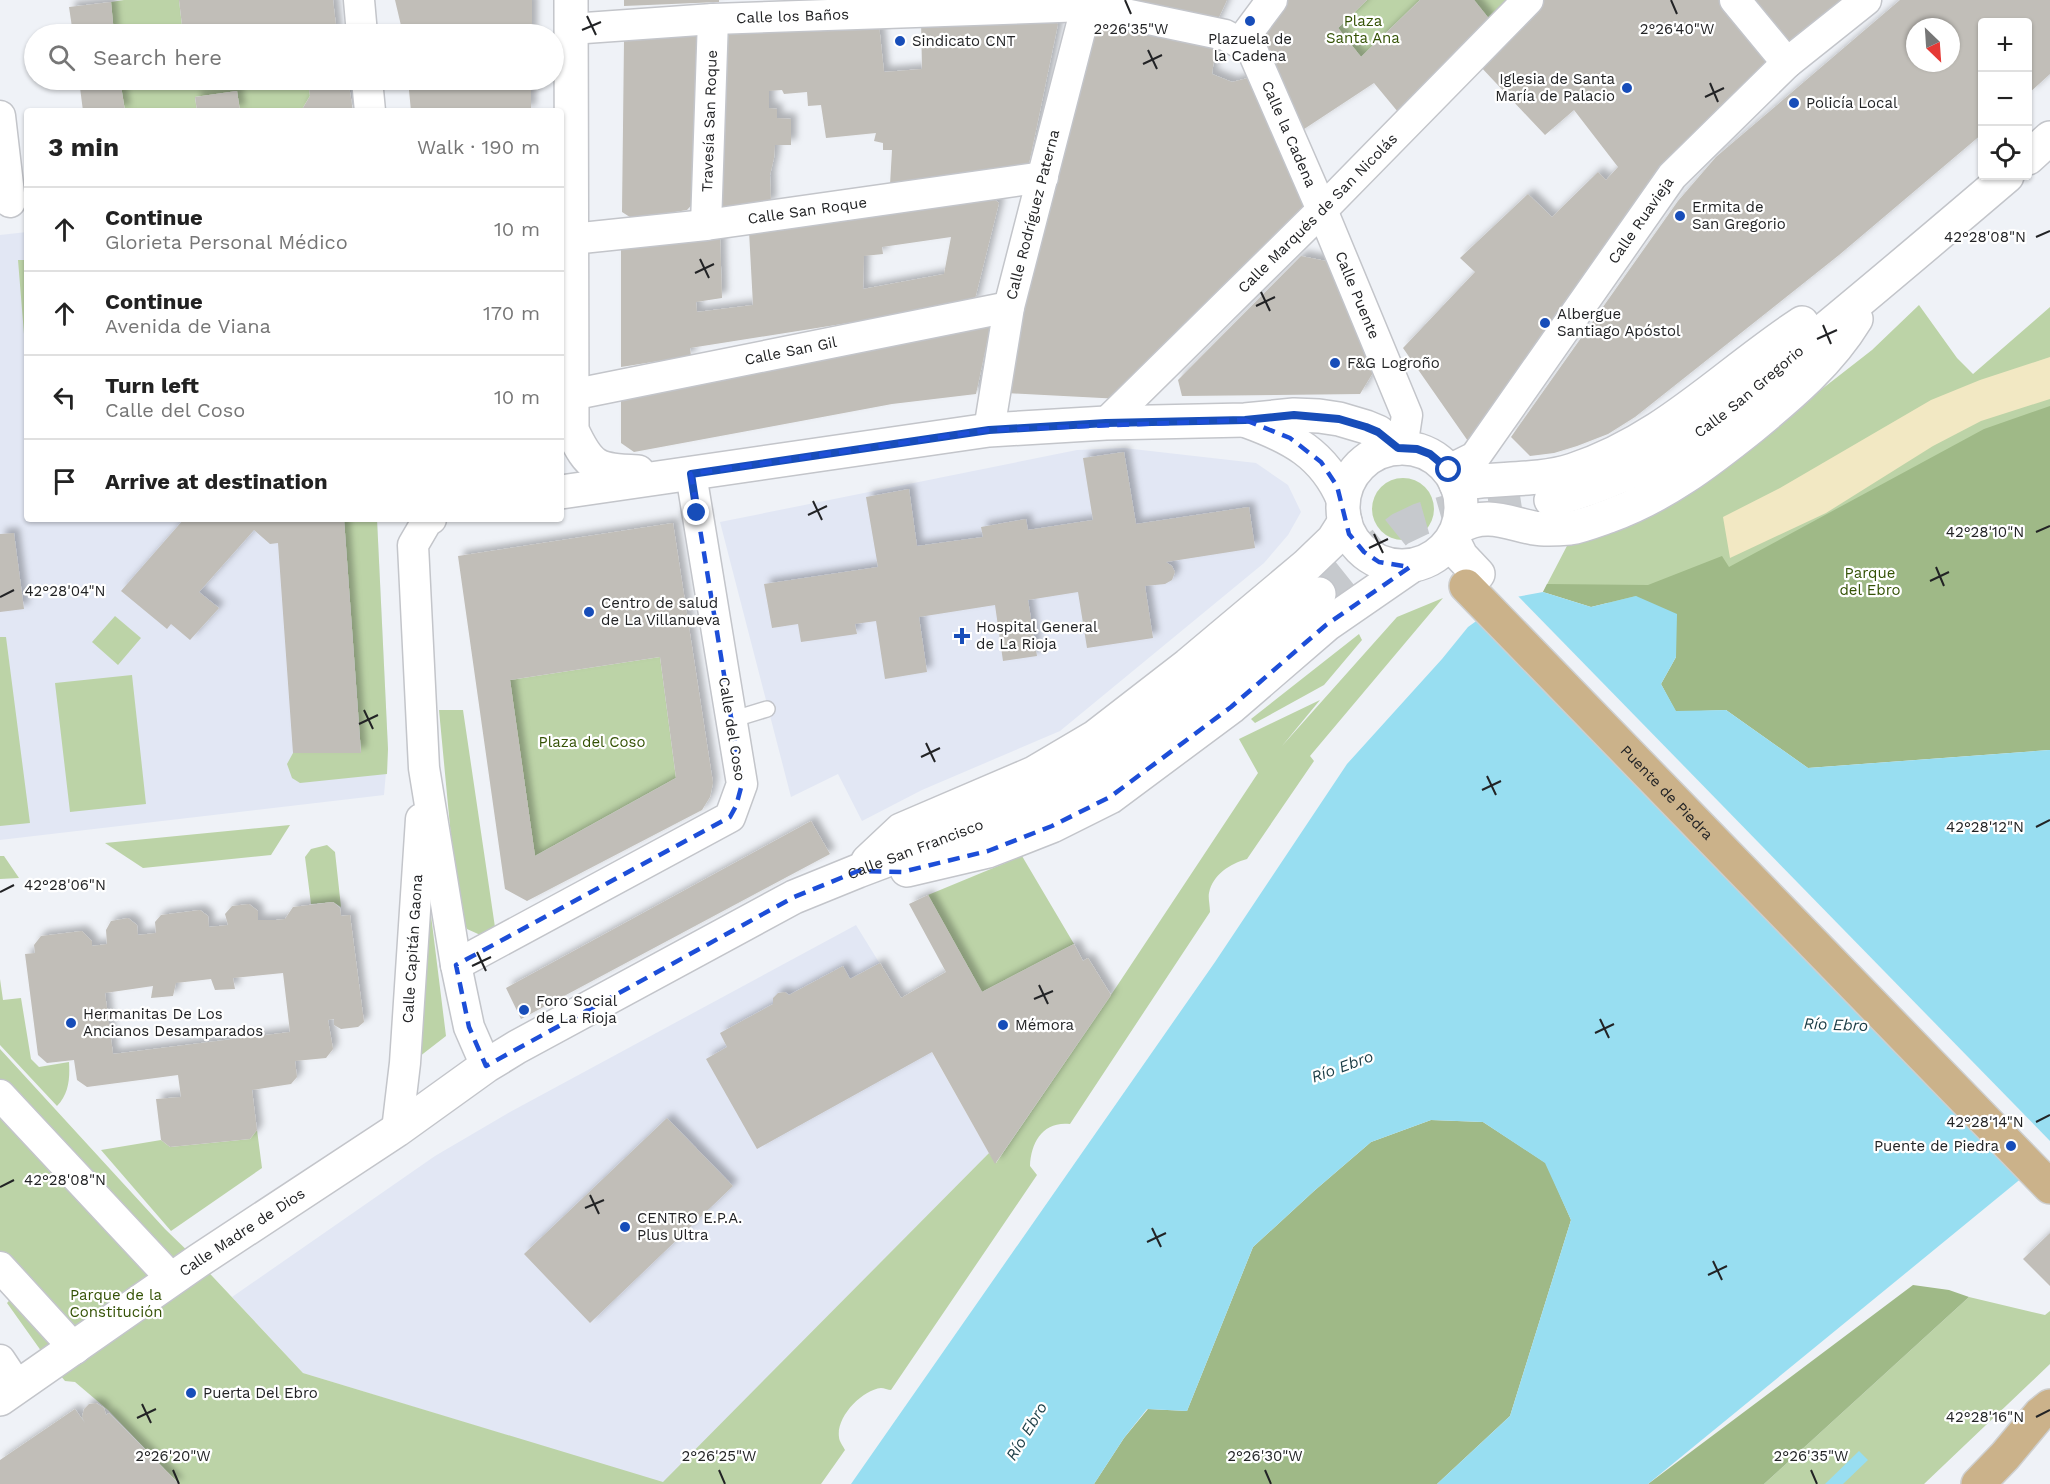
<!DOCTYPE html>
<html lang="en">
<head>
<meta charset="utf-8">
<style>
  :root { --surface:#fff; --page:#f6f6f6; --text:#222; --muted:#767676; --line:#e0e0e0 }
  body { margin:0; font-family:"Work Sans",sans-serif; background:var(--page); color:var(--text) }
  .controls { position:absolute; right:18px; top:18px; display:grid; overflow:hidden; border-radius:6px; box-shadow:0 2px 4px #0004 }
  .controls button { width:54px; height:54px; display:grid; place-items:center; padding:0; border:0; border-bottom:2px solid var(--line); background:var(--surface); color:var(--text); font:30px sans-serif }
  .compass { position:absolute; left:1906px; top:18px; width:54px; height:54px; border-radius:50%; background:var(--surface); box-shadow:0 2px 4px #0004; rotate:155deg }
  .stop { position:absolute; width:18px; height:18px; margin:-14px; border:4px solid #174db9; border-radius:50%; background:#fff }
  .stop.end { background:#174db9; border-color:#fff; box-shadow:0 2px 6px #0008 }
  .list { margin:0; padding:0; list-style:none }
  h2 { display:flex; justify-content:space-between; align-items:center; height:78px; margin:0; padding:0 24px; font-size:26px }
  h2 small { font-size:20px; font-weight:400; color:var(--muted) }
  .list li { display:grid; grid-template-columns:39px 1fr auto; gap:18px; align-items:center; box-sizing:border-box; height:84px; padding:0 24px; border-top:2px solid var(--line) }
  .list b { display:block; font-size:22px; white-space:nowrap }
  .list p { margin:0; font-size:20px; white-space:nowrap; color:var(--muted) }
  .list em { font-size:20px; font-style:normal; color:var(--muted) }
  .icon { flex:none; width:33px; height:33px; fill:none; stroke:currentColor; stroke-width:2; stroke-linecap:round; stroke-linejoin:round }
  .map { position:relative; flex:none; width:2050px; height:1484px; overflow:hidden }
  .search { position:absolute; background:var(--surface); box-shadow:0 2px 4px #0004; left:24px; top:24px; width:540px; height:66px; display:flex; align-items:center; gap:15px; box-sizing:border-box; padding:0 21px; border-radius:33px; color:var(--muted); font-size:22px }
  .panel { position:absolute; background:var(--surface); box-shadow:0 2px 4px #0004; left:24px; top:108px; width:540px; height:414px; border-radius:6px }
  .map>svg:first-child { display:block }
  .built { fill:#e2e7f4 }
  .green { fill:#bcd3a7 }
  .forest { fill:#9fb987 }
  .sand { fill:#f2e8c3 }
  .water { fill:#98def1 }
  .pier { fill:#eff2f7 }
  .building { fill:#c1beb8; fill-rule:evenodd; filter:url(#shadow) }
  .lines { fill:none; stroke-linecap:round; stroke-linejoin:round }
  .secondary-tunnel { stroke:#c6c9cd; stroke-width:33; stroke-dasharray:33 16; stroke-linecap:butt }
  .lane-casing { stroke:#c3c5ca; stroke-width:18 }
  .street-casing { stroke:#c3c5ca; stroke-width:33 }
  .secondary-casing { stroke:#c3c5ca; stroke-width:36 }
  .primary-casing { stroke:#cecfcf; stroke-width:36 }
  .lane { stroke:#fff; stroke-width:15 }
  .street { stroke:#fff; stroke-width:30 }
  .secondary { stroke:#fff; stroke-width:33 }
  .primary { stroke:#cbb28a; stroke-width:33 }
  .route { stroke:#174db9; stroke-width:8 }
  .marked { fill:none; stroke:#1d4ed8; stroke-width:4.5; stroke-dasharray:12 8; stroke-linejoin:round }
  .ticks { fill:none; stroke:#222325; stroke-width:2 }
  .poi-dot { fill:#174db9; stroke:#fff; stroke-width:2 }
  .labels { text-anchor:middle; stroke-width:4.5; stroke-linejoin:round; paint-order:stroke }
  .street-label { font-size:15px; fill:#222325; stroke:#fff }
  .park-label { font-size:15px; fill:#345205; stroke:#fff }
  .poi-label { font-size:15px; fill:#222325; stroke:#fff; text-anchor:start }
  .water-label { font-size:16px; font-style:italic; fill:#1a3c45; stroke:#fff }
  .ticks-label { font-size:15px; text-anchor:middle; fill:#222325; stroke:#fff; stroke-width:4.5; stroke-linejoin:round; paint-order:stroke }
</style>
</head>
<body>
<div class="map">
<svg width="2050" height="1484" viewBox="0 0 2050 1484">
  <defs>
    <filter id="shadow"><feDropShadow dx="5.5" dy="-5.5" stdDeviation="3" flood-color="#0004"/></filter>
  </defs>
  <rect width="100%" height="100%" fill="#eff2f7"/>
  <!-- built -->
  <path class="built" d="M27 232V519H377L388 749 384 795 0 840V235Z
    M1124 448 1256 463 1288 485 1301 512 1288 535 1264 563 1060 731 922 790 862 821 838 774 791 797 720 522 1077 450Z
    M856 925 901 998 989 1153 663 1483 303 1373 232 1297 435 1156 510 1112Z"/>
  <!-- green -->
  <path class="green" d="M124 0H179L183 34H114L111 2Z
    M1367 0H1420L1361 57 1338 28Z
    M1474 0H1508L1490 20Z
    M120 80H308L310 96 301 111H240L237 91 195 97 197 111H125Z
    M18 260H27V371Z
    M1919 305 1957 358 1973 374 2050 307V750L1677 614 1543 592 1569 542 1731 460 1872 350Z
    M1372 509a31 31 0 1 1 62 0a31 31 0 1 1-62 0Z
    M344 519H377L388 749 387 774 300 783 292 778 287 764 293 753 361 752Z
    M1443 598 1310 756 1314 761 1247 859C1230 864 1213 874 1209 893 1208 898 1210 906 1210 912L1070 1124C1043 1121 1031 1142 1030 1166L1037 1175 891 1390C888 1390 884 1388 881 1388 862 1390 836 1417 839 1437 839 1441 843 1446 845 1450L821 1484H179L108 1410 75 1382 65 1381 49 1362 7 1303 20 1289 0 1268V1049L165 1229 198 1261 303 1373 663 1482 989 1153 996 1163 1111 995 1258 773 1239 739 1320 700 1282 746 1397 617Z
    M115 616 141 638 118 665 92 642Z
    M1359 634 1362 640 1324 685 1255 723 1251 719Z
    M0 637H6L30 823 0 826Z
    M660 657 676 778 535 856 510 680Z
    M132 675 146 804 70 812 55 683Z
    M439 710H463L496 934 487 938 467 929 458 911Z
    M290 825 271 855 143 868 105 843Z
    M327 845 335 852 341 907 333 902 311 904 305 857 311 849Z
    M0 856H4L19 878 0 879Z
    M1022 856 1074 944 982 992 928 895Z
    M426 875 446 1036 415 1060Z
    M0 979 3 1000 21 998 31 1059 39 1067 69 1062C70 1078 69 1094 57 1106L0 1045Z
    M257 1130 262 1168 171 1231 101 1150 161 1140 170 1147 250 1139Z
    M1969 1297 2045 1315 2050 1311V1364L1924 1484H1764Z"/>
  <!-- forest -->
  <path class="forest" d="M2050 406V750L1808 768 1726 710 1676 712 1661 684 1676 657 1636 596 1591 607 1543 592 1547 584 1648 585 1722 556 1729 567 1984 429Z
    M1431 1120 1483 1122 1546 1163 1571 1220 1510 1416 1437 1484H1094L1124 1438 1148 1409 1187 1411 1253 1247 1314 1191 1371 1142Z
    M1913 1285 1949 1290 1969 1297 1764 1484H1648Z"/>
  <!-- sand -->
  <path class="sand" d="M2050 357V399L1981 421 1933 446 1826 513 1730 558 1723 517 1780 488 1931 400 1980 380Z"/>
  <!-- water -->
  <path class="water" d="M1543 592 1591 607 1636 596 1677 614 1676 657 1661 684 1676 711 1726 710 1808 768 2050 750V1155L1648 1484H1437L1510 1416 1571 1220 1545 1163 1483 1122 1431 1120 1371 1142 1314 1191 1253 1247 1187 1411 1147 1409 1124 1438 1094 1484H851L1215 962 1347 764 1442 659 1468 627 1493 609 1516 597Z
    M1859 1451 1868 1460 1843 1484H1825Z"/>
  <!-- pier -->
  <path class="pier" d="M1516 594 2050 1141V1159L2023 1181 1492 606Z"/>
  <!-- building -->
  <path class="building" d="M179 0H333L337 34H183Z
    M395 0H532V34H403Z
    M624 0H719V2L624 6Z
    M1102 0H1227L1214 28Z
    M1281 0H1367L1338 28 1361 57 1420 0H1474L1490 20 1398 112 1374 83 1295 135 1252 42Z
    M1540 0H1728L1778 65 1470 444 1403 348 1475 272 1460 258 1528 194 1552 217 1598 172 1606 180 1618 167 1574 110 1545 135 1479 65Z
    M1755 0H1849L1793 55 1751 3Z
    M1900 0H2050V74L2028 94V22H1982V134L1839 255 1635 417 1608 434 1577 446 1554 453 1530 456 1511 437 1678 201 1716 157ZM1915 27H1951V63H1915Z
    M111 2 114 34H73L69 7Z
    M1049 13 1058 24 1029 164 890 185 892 150H883V143L874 141 876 133 826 138 821 105 808 106 807 92 784 94 782 90 769 91V108L777 109V118L791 119V145H775L774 158 770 175 771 204 725 211 712 202 720 32 879 25 884 72 922 69 921 20Z
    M1092 21 1216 45 1212 74 1232 82 1248 78 1303 206 1299 220 1121 399 1006 393 1011 361Z
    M700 29 697 199 687 210 633 219 622 212 624 41 633 32Z
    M79 80H120L125 111H83Z
    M308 80H348L353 111H301L310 96Z
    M408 80H531V111H411Z
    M237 91 240 111H197L195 97Z
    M985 192 999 203 974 303 690 348 691 356 621 367V246L720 234 722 298 696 302 697 312 753 305 749 231ZM951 237 944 274 863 289 864 256 883 254 882 247Z
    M1301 256 1326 261 1374 371 1360 394 1182 396 1178 380Z
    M992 318 976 394 892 404 634 452 621 443V393Z
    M1124 452 1136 524 1249 507 1255 548 1166 562 1172 566 1175 572 1172 580 1165 584 1145 586 1153 638 1087 648 1078 592 1028 600 1037 656 1003 661 995 605 919 617 927 672 885 679 876 621 855 624 857 634 801 642 798 624 772 628 764 584 878 567 866 497 909 489 917 546 983 537 981 527 1026 519 1028 530 1093 520 1083 458Z
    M184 519H344L361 753H293L278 543 270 544 254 530 199 592 219 608 190 640 171 624 167 629 121 591Z
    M673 523 713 783 710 797 702 810 527 901 505 889 458 556ZM660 657 676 778 535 856 510 680Z
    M14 533 24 609 0 612V534Z
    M811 821 830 854 521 1019 506 988Z
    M928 895 982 992 1074 944 1083 961 1088 958 1111 995 995 1164 932 1052 757 1149 706 1059 727 1047 720 1033 773 1004V998L778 993 785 992 789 995 843 966 850 979 880 963 901 998 946 972 909 904Z
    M333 902 340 908 341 916 350 915 364 1022 358 1027 341 1029 334 1025V1019L328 1020 333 1049 326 1058 295 1061 297 1077 291 1084 252 1090 257 1130 250 1139 170 1147 161 1140 156 1099 181 1097 178 1075 87 1087 77 1080 74 1060 47 1063 38 1055 25 954 35 953 34 945 41 936 82 931 92 941V946L107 944 106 930 111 921 128 918 137 925 138 935 156 933 155 922 161 915 200 910 208 916 209 927 228 925 225 914 232 906 249 904 258 911V920H276L285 919 293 907ZM283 973 290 1032 113 1054 105 993 153 986 151 998 173 996 176 983 211 979 215 990 235 989 233 978Z
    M667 1118 733 1186 590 1323 524 1254Z
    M2050 1233V1286L2023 1259Z
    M96 1403 104 1408 106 1415 109 1413 179 1484H0V1460L75 1409 85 1423 82 1417 84 1409 89 1404Z"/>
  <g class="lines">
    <!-- secondary-tunnel -->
    <path class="secondary-tunnel" d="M1319 594 1400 529 1421 519 1449 511 1512 506 1551 500"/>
    <!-- lane casing -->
    <g class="lane-casing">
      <path id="lane" d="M731 720 767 709"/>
    </g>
    <!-- street casing -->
    <g class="street-casing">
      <g id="street">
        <path d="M359 0 362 34"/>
        <path d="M1735 0 1787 63"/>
        <path id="s1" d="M571 29 713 19 1087 6 1225 35 1240 43 1250 45 1322 210 1407 415 1402 448"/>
        <path d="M1240 43 1272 0"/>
        <path d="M367 80 370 111"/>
        <path d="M0 116 10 202"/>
        <path id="s2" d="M706 225 713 19"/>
        <path id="s3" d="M572 239 706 225 1043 177"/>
        <path id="s4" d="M571 395 1009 307"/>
        <path id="s5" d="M1106 423 1322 210 1528 0"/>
        <path id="s6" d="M989 430 1009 307 1088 0"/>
        <path id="s7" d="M1449 470 1475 457 1672 176 1787 63 1866 0"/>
        <path d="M431 519 427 521 413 545 424 768 456 965 469 1027 486 1066"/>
        <path d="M456 965 730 817 742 784 691 474"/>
        <path d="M0 1095 172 1279"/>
        <path id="s8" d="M397 1130 405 1063 421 819"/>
        <path d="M0 1267 75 1349"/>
        <path d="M0 1360 18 1387"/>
      </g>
    </g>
    <!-- secondary casing -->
    <g class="secondary-casing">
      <g id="secondary">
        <path d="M571 0 572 430C590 469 597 470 638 472"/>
        <path d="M2028 158 2050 138"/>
        <path d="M1247 421C1291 437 1324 454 1343 499"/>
        <circle cx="1402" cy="507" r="59"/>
        <path d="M1456 484C1495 477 1536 482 1573 470 1666 439 1724 374 1802 323"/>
        <path d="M561 492 989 430 1106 423 1245 420 1294 415 1319 416 1339 419 1366 427 1378 432 1398 448"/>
        <path id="s9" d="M1551 500C1604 487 1654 463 1699 432 1734 408 1768 376 1801 349 1871 292 1939 234 2007 176"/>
        <path d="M1459 527C1485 511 1508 523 1534 528 1546 530 1558 529 1570 528 1583 526 1597 520 1609 516 1664 496 1707 463 1752 427 1791 395 1830 362 1856 319"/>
        <path d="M1453 540 1461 556 1478 574"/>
        <path d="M868 861 901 830 1034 773 1095 737 1188 665 1307 565 1333 540 1345 521"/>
        <path d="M907 870 988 851 1052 826 1110 797 1231 707 1326 625 1410 567"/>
        <path id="s10" d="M0 1399 198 1261 397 1130 486 1066 517 1047 794 897 858 871 1027 807C1088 781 1134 746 1185 705 1230 669 1275 632 1319 594"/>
      </g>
    </g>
    <!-- primary casing -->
    <g class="primary-casing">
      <g id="primary">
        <path id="s11" d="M1466 586 2050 1187"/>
        <path d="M1978 1484 2005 1456 2040 1414 2050 1406"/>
      </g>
    </g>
    <!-- lane -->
    <use href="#lane" class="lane"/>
    <!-- street -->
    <use href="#street" class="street"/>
    <!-- secondary -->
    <use href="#secondary" class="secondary"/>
    <!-- primary -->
    <use href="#primary" class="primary"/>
  </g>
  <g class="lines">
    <!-- route -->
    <path class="route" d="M697 513 691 474 989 430 1106 423 1245 420 1294 415 1339 419 1366 427 1378 432 1398 448 1417 449 1430 454 1449 470"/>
  </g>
  <!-- marked area -->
  <path class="marked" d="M1245 420 1290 438 1321 462 1337 486 1349 534 1364 552 1379 562 1410 567 1326 625 1231 707 1110 797 1052 826 988 851 902 872 858 871 794 897 486 1066 469 1027 456 965 730 817 736 806 742 784 691 474 989 430Z"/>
  <!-- ticks -->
  <path class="ticks" d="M1125 0 1131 14M1671 0 1677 14M587 16 596 35M582 30 601 22M1148 50 1157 69M1143 64 1162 55M1710 83 1718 102M1705 97 1724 88M2036 237 2050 231M700 259 709 278M695 273 714 264M1261 292 1270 311M1256 306 1275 297M1823 325 1831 344M1817 339 1837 330M813 501 822 520M808 515 827 506M2036 532 2050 526M1374 534 1383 553M1369 548 1388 539M1936 567 1944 586M1930 581 1949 572M0 597 14 590M364 710 373 729M359 724 378 715M926 743 935 762M921 757 940 748M1487 776 1496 795M1482 790 1501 781M2036 827 2050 820M0 892 14 885M477 952 486 971M472 966 491 957M1039 985 1048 1004M1034 999 1053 991M1600 1019 1609 1038M1595 1033 1614 1024M2036 1122 2050 1115M0 1187 14 1180M590 1195 599 1214M585 1208 604 1200M1152 1228 1161 1247M1147 1242 1166 1233M1713 1261 1722 1280M1708 1275 1727 1266M142 1404 151 1423M2036 1417 2050 1410M137 1418 156 1409M173 1470 179 1484M719 1470 725 1484M1265 1470 1271 1484M1811 1470 1817 1484"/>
  <!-- markers -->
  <g class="poi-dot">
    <circle cx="1250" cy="21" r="6"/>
    <circle cx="900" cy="41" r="6"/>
    <circle cx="1627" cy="88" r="6"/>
    <circle cx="1794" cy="103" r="6"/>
    <circle cx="1680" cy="216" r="6"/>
    <circle cx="1545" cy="323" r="6"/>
    <circle cx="1335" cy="363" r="6"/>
    <circle cx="589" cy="612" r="6"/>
    <path d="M959 627h6v6h6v6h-6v6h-6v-6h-6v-6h6z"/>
    <circle cx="524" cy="1010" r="6"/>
    <circle cx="71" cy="1023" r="6"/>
    <circle cx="1003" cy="1025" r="6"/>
    <circle cx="2011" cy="1146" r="6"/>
    <circle cx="625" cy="1227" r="6"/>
    <circle cx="191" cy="1393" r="6"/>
  </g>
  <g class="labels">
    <!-- street labels -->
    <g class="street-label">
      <text dy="5" stroke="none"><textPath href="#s1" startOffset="222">Calle los Baños</textPath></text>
      <text dy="5" stroke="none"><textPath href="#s2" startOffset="104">Travesía San Roque</textPath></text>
      <text dy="5" stroke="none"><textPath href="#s1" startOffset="782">Calle la Cadena</textPath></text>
      <text dy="5" stroke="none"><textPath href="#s3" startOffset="237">Calle San Roque</textPath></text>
      <text dy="5" stroke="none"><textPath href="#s5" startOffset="298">Calle Marqués de San Nicolás</textPath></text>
      <text dy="5" stroke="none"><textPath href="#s6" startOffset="220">Calle Rodríguez Paterna</textPath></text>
      <text dy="5" stroke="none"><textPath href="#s7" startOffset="318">Calle Ruavieja</textPath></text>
      <text dy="5" stroke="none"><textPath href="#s1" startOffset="957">Calle Puente</textPath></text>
      <text dy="5" stroke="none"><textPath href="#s4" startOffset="224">Calle San Gil</textPath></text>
      <text dy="5" stroke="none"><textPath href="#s9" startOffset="228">Calle San Gregorio</textPath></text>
      <text transform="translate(732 729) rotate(81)" y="5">Calle del Coso</text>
      <text dy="5" stroke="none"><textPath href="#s11" startOffset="288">Puente de Piedra</textPath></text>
      <text dy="5" stroke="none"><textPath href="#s10" startOffset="1071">Calle San Francisco</textPath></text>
      <text dy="5" stroke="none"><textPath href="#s8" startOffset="182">Calle Capitán Gaona</textPath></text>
      <text dy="5" stroke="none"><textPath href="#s10" startOffset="294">Calle Madre de Dios</textPath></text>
    </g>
    <!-- park labels -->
    <g class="park-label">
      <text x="1363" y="26">Plaza<tspan x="1363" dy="17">Santa Ana</tspan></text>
      <text x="1870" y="578">Parque<tspan x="1870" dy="17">del Ebro</tspan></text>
      <text x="592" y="747">Plaza del Coso</text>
      <text x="116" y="1300">Parque de la<tspan x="116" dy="17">Constitución</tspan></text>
    </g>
    <!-- poi labels -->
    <g class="poi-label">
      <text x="1250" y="44" text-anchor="middle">Plazuela de<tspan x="1250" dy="17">la Cadena</tspan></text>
      <text x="912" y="46">Sindicato CNT</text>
      <text x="1615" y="84" text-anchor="end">Iglesia de Santa<tspan x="1615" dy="17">María de Palacio</tspan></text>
      <text x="1806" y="108">Policía Local</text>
      <text x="1692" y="212">Ermita de<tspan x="1692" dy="17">San Gregorio</tspan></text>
      <text x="1557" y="319">Albergue<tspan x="1557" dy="17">Santiago Apóstol</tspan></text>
      <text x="1347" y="368">F&amp;G Logroño</text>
      <text x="601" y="608">Centro de salud<tspan x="601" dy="17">de La Villanueva</tspan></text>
      <text x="976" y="632">Hospital General<tspan x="976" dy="17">de La Rioja</tspan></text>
      <text x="536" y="1006">Foro Social<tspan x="536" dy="17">de La Rioja</tspan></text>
      <text x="83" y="1019">Hermanitas De Los<tspan x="83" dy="17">Ancianos Desamparados</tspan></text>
      <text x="1015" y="1030">Mémora</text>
      <text x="1999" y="1151" text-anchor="end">Puente de Piedra</text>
      <text x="637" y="1223">CENTRO E.P.A.<tspan x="637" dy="17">Plus Ultra</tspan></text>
      <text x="203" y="1398">Puerta Del Ebro</text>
    </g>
    <!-- water labels -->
    <g class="water-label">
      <text transform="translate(1836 1024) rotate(2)" y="6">Río Ebro</text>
      <text transform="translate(1342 1066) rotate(-20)" y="6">Río Ebro</text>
      <text transform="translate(1026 1431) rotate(-59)" y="6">Río Ebro</text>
    </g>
  </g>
  <g class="ticks-label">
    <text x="1131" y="34">2°26'35"W</text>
    <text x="1677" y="34">2°26'40"W</text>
    <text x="1985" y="242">42°28'08"N</text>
    <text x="1985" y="537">42°28'10"N</text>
    <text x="65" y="596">42°28'04"N</text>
    <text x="1985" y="832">42°28'12"N</text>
    <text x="65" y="890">42°28'06"N</text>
    <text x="1985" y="1127">42°28'14"N</text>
    <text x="65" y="1185">42°28'08"N</text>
    <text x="1985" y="1422">42°28'16"N</text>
    <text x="173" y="1461">2°26'20"W</text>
    <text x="719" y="1461">2°26'25"W</text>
    <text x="1265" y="1461">2°26'30"W</text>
    <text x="1811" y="1461">2°26'35"W</text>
  </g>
</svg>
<div class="controls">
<button>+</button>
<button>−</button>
<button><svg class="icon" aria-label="locate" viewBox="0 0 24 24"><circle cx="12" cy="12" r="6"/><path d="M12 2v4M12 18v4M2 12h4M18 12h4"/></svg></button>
</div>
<svg class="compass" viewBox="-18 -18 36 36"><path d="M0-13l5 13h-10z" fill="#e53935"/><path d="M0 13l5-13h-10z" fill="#767676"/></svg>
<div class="stop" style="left:1449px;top:470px"></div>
<div class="stop end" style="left:697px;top:513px"></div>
<div class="search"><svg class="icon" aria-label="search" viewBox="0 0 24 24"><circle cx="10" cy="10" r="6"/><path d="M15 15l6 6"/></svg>Search here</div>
<section class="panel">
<h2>3 min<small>Walk · 190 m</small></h2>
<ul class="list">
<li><svg class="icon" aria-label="ahead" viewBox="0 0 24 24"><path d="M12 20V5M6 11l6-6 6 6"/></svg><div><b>Continue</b><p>Glorieta Personal Médico</p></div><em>10 m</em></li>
<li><svg class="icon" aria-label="ahead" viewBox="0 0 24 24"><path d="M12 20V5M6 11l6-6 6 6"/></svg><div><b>Continue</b><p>Avenida de Viana</p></div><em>170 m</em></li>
<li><svg class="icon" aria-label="left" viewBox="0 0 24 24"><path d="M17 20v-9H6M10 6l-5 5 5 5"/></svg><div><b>Turn left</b><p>Calle del Coso</p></div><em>10 m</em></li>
<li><svg class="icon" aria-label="arrive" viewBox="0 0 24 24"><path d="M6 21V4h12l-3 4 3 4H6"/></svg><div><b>Arrive at destination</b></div></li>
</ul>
</section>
</div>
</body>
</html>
